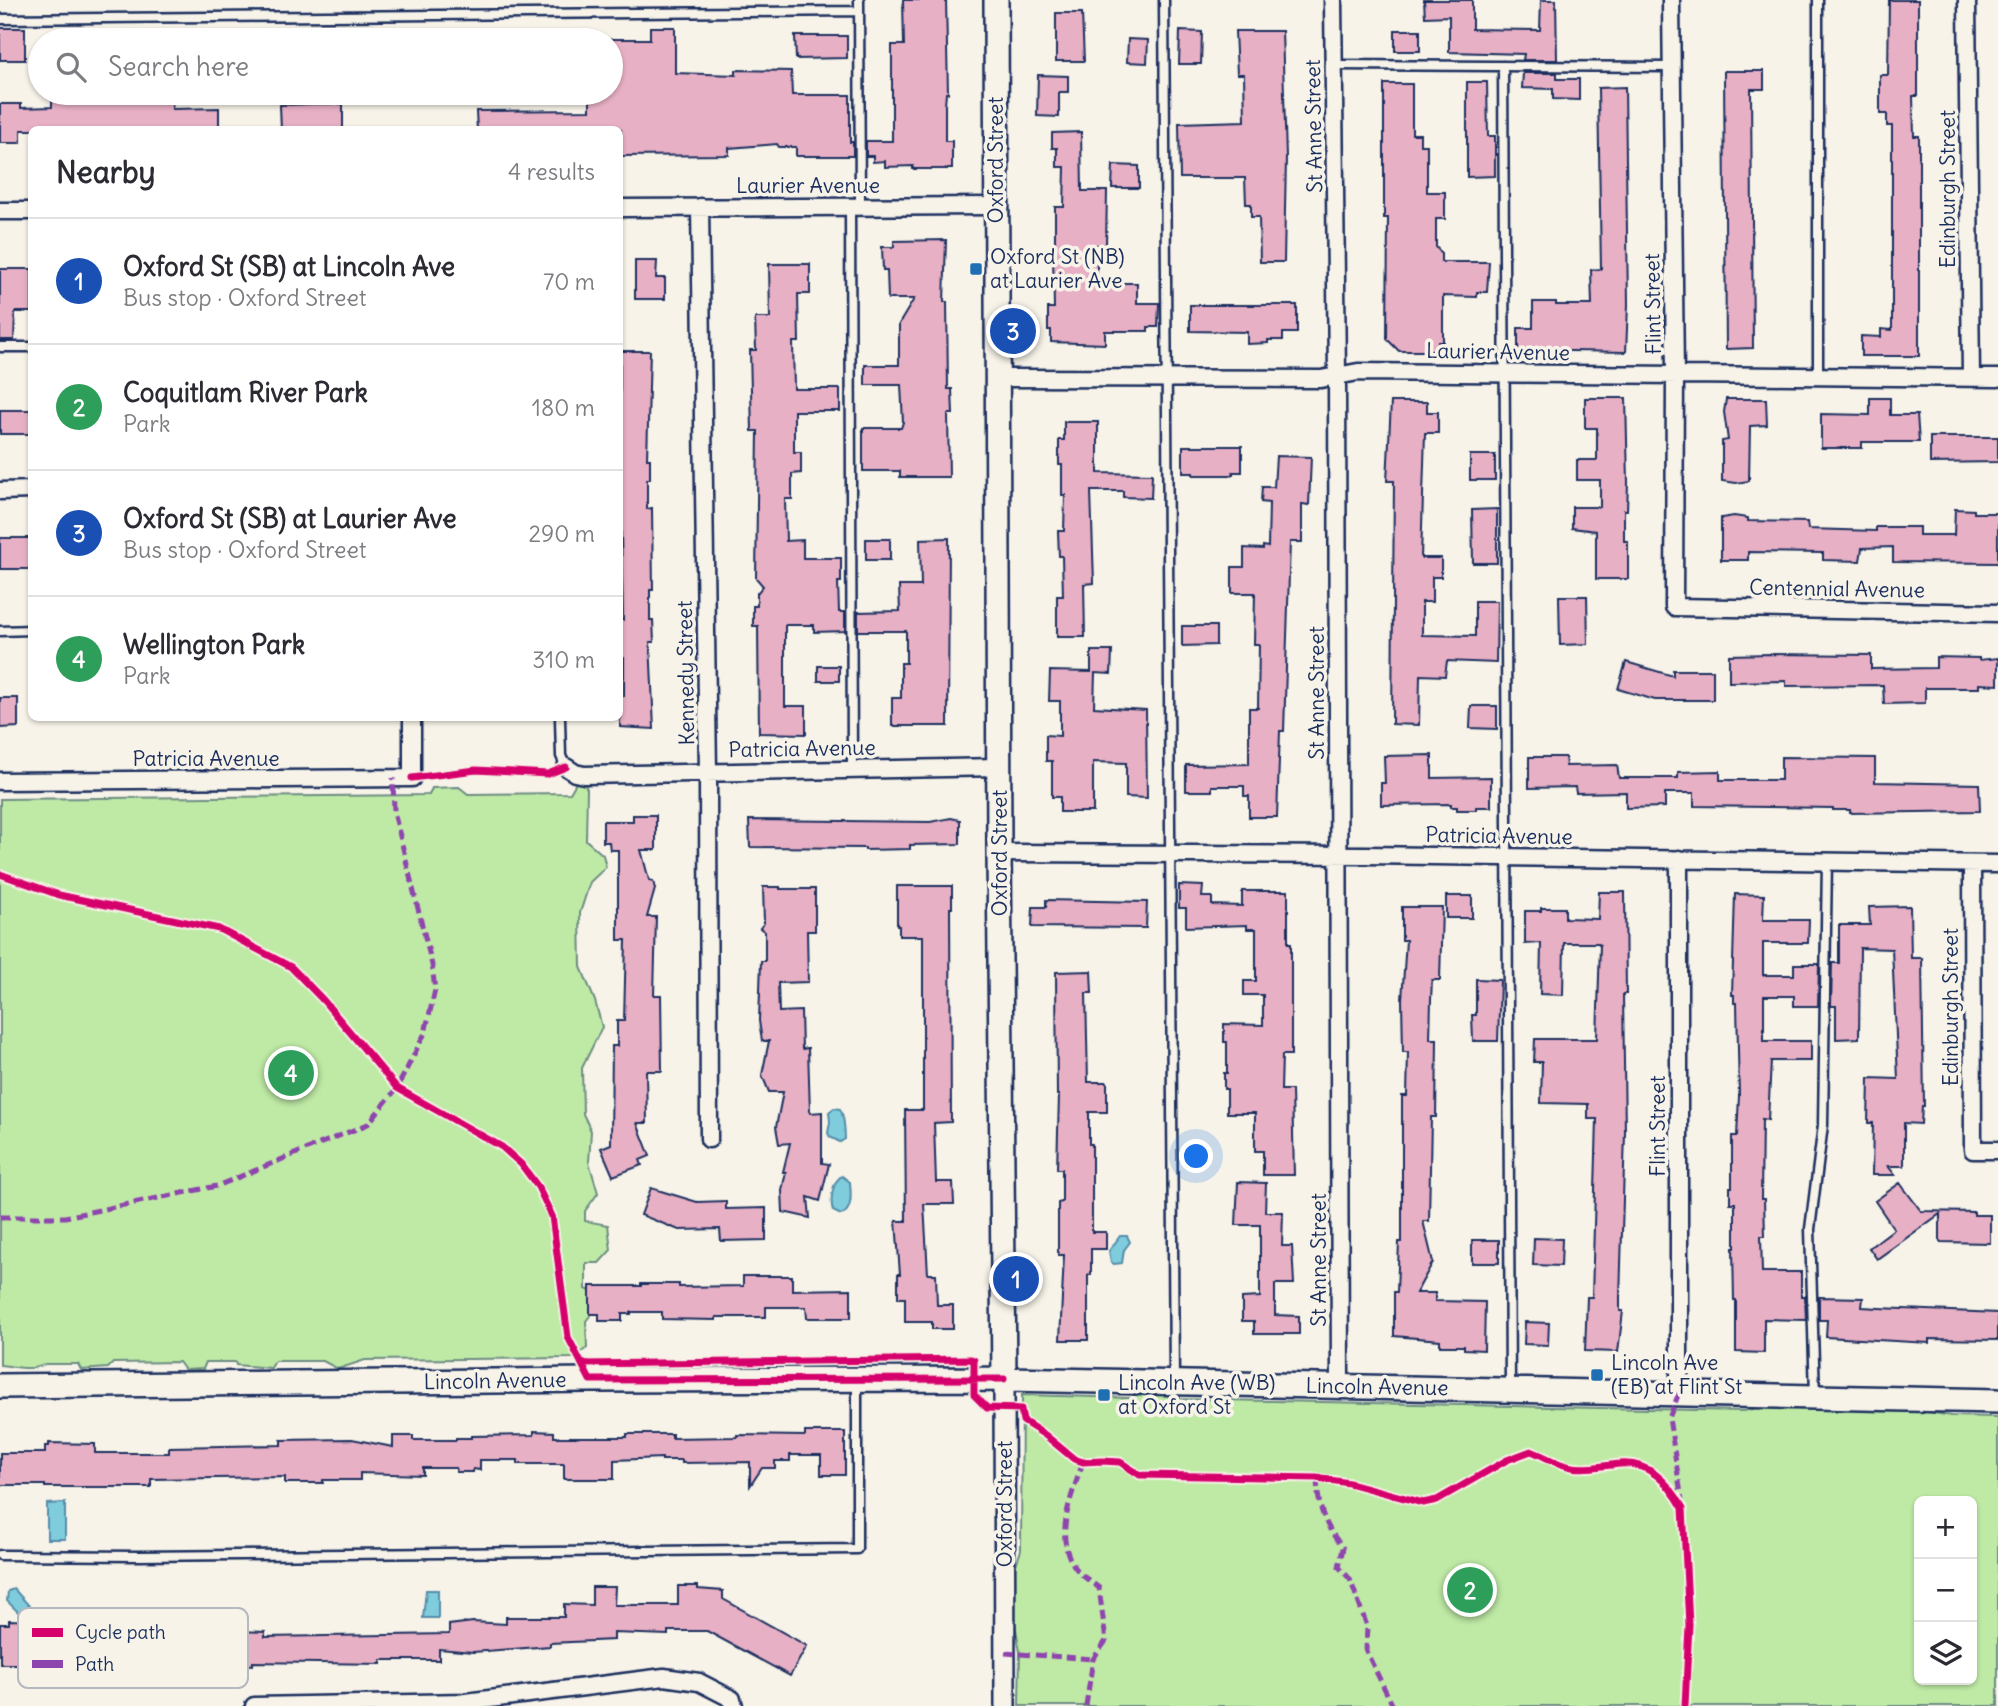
<!DOCTYPE html>
<html lang="en">
<head>
<meta charset="utf-8">
<style>
  :root { --surface:#fff; --page:#f2f2f3; --text:#2b2b33; --muted:#7c7c81; --line:#e1e1e2; --accent:#1a73e8 }
  body { margin:0; font-family:Delius,sans-serif; background:var(--page); color:var(--text) }
  .controls { position:absolute; right:21px; bottom:21px; display:grid; overflow:hidden; border-radius:10px; box-shadow:0 2px 5px #0004 }
  .controls button { width:63px; height:63px; display:grid; place-items:center; padding:0; border:0; border-bottom:2px solid var(--line); background:var(--surface); color:var(--text); font:35px sans-serif }
  .you { position:absolute; left:1197px; top:1157px; width:24px; height:24px; margin:-18px; border:5px solid #fff; border-radius:50%; background:#1a73e8; box-shadow:0 0 0 10px #1a73e833 }
  .badge { display:grid; place-items:center; width:46px; height:46px; border-radius:50%; background:var(--accent); color:#fff; font-size:23px; font-weight:700 }
  .pin { position:absolute; translate:-50% -50%; border:4px solid #fff; box-shadow:0 2px 7px #0006 }
  .list { margin:0; padding:0; list-style:none }
  h2 { display:flex; justify-content:space-between; align-items:center; height:91px; margin:0; padding:0 28px; font-size:30px }
  h2 small { font-size:23px; font-weight:400; color:var(--muted) }
  .list li { display:grid; grid-template-columns:46px 1fr auto; gap:21px; align-items:center; box-sizing:border-box; height:126px; padding:0 28px; border-top:2px solid var(--line) }
  .list b { display:block; font-size:26px; white-space:nowrap }
  .list p { margin:0; font-size:23px; white-space:nowrap; color:var(--muted) }
  .list em { font-size:23px; font-style:normal; color:var(--muted) }
  .icon { flex:none; width:38px; height:38px; fill:none; stroke:currentColor; stroke-width:2; stroke-linecap:round; stroke-linejoin:round }
  .map { position:relative; flex:none; width:1998px; height:1706px; overflow:hidden }
  .search { position:absolute; background:var(--surface); box-shadow:0 2px 5px #0004; left:28px; top:28px; width:595px; height:77px; display:flex; align-items:center; gap:18px; box-sizing:border-box; padding:0 24px; border-radius:38px; color:var(--muted); font-size:26px }
  .panel { position:absolute; background:var(--surface); box-shadow:0 2px 5px #0004; left:28px; top:126px; width:595px; height:595px; border-radius:10px }
  .map>svg:first-child { display:block }
  .green { fill:#bfeaa6; stroke:#6d8c82; stroke-width:2; fill-rule:evenodd }
  .water { fill:#7eccdc; stroke:#568daa; stroke-width:2 }
  .building { fill:#e8b0c5; stroke:#1b2f5e; stroke-width:2 }
  .lines { fill:none; stroke-linecap:round; stroke-linejoin:round }
  .service-casing { stroke:#1b2f5e; stroke-width:13 }
  .minor-casing { stroke:#1b2f5e; stroke-width:21 }
  .tertiary-casing { stroke:#1b2f5e; stroke-width:24 }
  .secondary-casing { stroke:#1b2f5e; stroke-width:28 }
  .service { stroke:#f7f3e8; stroke-width:8 }
  .minor { stroke:#f7f3e8; stroke-width:16 }
  .tertiary { stroke:#f7f3e8; stroke-width:19 }
  .secondary { stroke:#f7f3e8; stroke-width:23 }
  .quiet { stroke:#8e44ad; stroke-width:5; stroke-dasharray:10 5; stroke-linecap:butt }
  .cycleway-casing { stroke:#f7f3e8; stroke-width:11 }
  .cycleway { stroke:#d6006c; stroke-width:7 }
  .poi-dot { fill:#1f6fb2; stroke:#f7f3e8; stroke-width:2.5 }
  .labels { text-anchor:middle; stroke-width:7; stroke-linejoin:round; paint-order:stroke }
  .street-label { font-size:21px; fill:#1b2f5e; stroke:#f7f3e8 }
  .poi-label { font-size:21px; fill:#1b2f5e; stroke:#f7f3e8; text-anchor:start }
  .key { fill:#f7f3e8; stroke:#b5b8bf; stroke-width:2 }
  .key-label { font-size:19px; fill:#1b2f5e }
</style>
</head>
<body>
<div class="map">
<svg width="1998" height="1706" viewBox="0 0 1998 1706">
  <rect width="100%" height="100%" fill="#f7f3e8"/>
  <filter id="ink" filterUnits="userSpaceOnUse"><feTurbulence type="fractalNoise" baseFrequency=".0143" numOctaves="2"/><feDisplacementMap in="SourceGraphic" scale="14" xChannelSelector="R" yChannelSelector="G"/><feConvolveMatrix kernelMatrix="1 2 1 2 8 2 1 2 1" color-interpolation-filters="sRGB"/></filter>
  <g filter="url(#ink)">
    <!-- green -->
    <path class="green" d="M584 782 587 789 586 840 603 855 606 867 590 882 580 913 581 967 595 1001 602 1027 582 1068 583 1114 591 1131 589 1162 598 1193 585 1211V1221L608 1225 611 1250 599 1263H586V1289L593 1292 596 1308 586 1321 587 1348 573 1358 365 1360 338 1369 323 1361H275L271 1368 236 1365 235 1362H206L203 1369 185 1370 179 1362 113 1363 108 1368 81 1370 78 1364H45C31 1372 15 1366 0 1365V799L429 795 432 788 459 787 468 794 570 793 576 783Z
      M1142 1389 1163 1390 1176 1399 1744 1411 1782 1402 1906 1408 1951 1416 1998 1417V1706H1019L1020 1652 1013 1611 1012 1577 1021 1550 1022 1395 1132 1398ZM1919 1501H1972V1680H1919Z"/>
    <!-- water -->
    <path class="water" d="M834 1108 840 1109C844 1115 845 1132 845 1139L840 1142 830 1137 828 1133 830 1122 829 1112Z
      M842 1176 850 1182C851 1193 853 1211 841 1215L833 1211C830 1201 832 1181 842 1176Z
      M1120 1236H1127L1130 1242 1124 1250 1122 1263 1114 1264 1111 1262 1109 1251Z
      M65 1503V1539H47V1504Z
      M14 1589 31 1608 25 1615 19 1613 7 1601 8 1591Z
      M426 1590H438V1618H423Z"/>
    <!-- building -->
    <path class="building" d="M903 0H946L948 93H946L945 105V141H952V169H913V166L885 167V161L873 162V156H866V141H892V45H904Z
      M1424 0H1472V29L1540 30 1541 0H1556L1557 60H1523L1524 54 1449 52V16L1425 17Z
      M1889 0H1918V96H1913L1914 136H1919V356H1861V336L1881 337V329L1892 330V126H1887V114H1880V75H1888Z
      M1056 13H1082L1084 61H1056Z
      M650 27H675V73L736 75V70L791 71 792 95H850V142H853V156H796V147H779L777 144 729 148V155L621 156V130H477L476 111 590 110V93H611V39H650Z
      M0 28H25V60H0Z
      M1395 30H1420V51H1395Z
      M1180 31 1202 32 1201 64H1179Z
      M1235 31H1282L1286 157 1284 262H1260L1259 217H1251V204H1246L1245 178H1180L1179 123 1245 121 1244 74H1237Z
      M795 36H847V58L796 59Z
      M1128 39 1148 40 1147 63 1127 62Z
      M1724 71H1764V89H1751L1753 348 1726 349Z
      M1523 73H1557V79H1579V100L1553 99V89L1522 88Z
      M1038 75 1068 76V92H1059V117L1037 116Z
      M1467 82H1487L1488 136H1495V176L1467 177Z
      M1384 84H1412V134H1420V145H1427V192H1445V219H1436V247L1441 253V262H1489L1487 292H1477V297L1443 296V342H1438V351H1399L1387 339 1388 218H1384Z
      M1625 87 1628 305 1626 352 1518 350V328H1533V302H1556V305H1592L1591 270 1601 269 1598 88Z
      M144 94H168V101H172V109L219 108V130H21V143H0V104H21V108L52 107V96H144Z
      M314 104H343V130H281L280 105Z
      M1081 132 1082 191H1107L1106 245H1097V283H1137V303H1159L1158 327H1148V331H1105V344L1051 342V330H1048V308H1054L1053 252H1055V207H1064L1065 167H1057V148H1052V133Z
      M1113 165 1139 166V188H1112Z
      M946 240 944 302H947L948 389H952L953 414H948L949 477H900V471H863V428H901L903 422 901 385H865V365H899V324L914 299H888L887 270H883L882 247H894V241Z
      M635 261H657L656 278H665V299H635Z
      M769 264H810V294H798L799 342H793L794 389H840V411H794V452H801V473L792 474V499H785L786 541 803 540V558H841V582H838L839 612H845V631L814 632V625H785V706H806V734L759 733 758 626H753V606H757V593L763 586 756 578 758 431H752L750 350H756L755 318H770Z
      M0 269H32V312H15L14 340H0Z
      M1190 305H1297V333H1283V340H1268V343L1247 344V332L1190 331Z
      M620 351H650L647 459H650V479H647V509L652 508 653 590H650V620H653L654 642H650L654 729 620 727V696H624V658H620V620H623L620 495Z
      M1585 398H1626L1628 483 1627 510H1624V541H1628V579H1596V531L1572 528V507H1600V480H1577V460H1597V428H1585Z
      M1870 398H1890V415H1917L1919 442H1862V448H1821V414L1870 415Z
      M1726 399H1766L1767 425 1750 426 1749 481 1736 483 1722 481V441L1728 440 1724 412Z
      M1391 402H1427V412H1438V433H1425L1421 558H1441V577H1432V602H1422V635L1475 636V601H1497L1496 663 1447 661 1445 676 1420 675 1419 725 1392 724 1394 481H1387Z
      M0 410H32V434H0Z
      M1064 422H1098V473L1152 474 1151 498 1123 497V491H1091L1094 583 1084 584 1085 637H1057V596H1063L1062 556H1059L1058 531H1064L1065 495H1062V465H1059V440H1064Z
      M1930 437H1998V462L1930 463Z
      M1183 446H1242V472H1233V475H1193V473H1183Z
      M1470 455H1495V480H1470Z
      M1276 456 1311 457 1309 505 1302 504V542H1290L1284 731H1280L1277 817H1249V796H1244V786H1212V791H1186V765L1249 764V708H1258L1259 644H1254L1255 593H1232V567H1244V548L1263 549V546L1268 547 1269 503 1261 502 1262 487H1274Z
      M1497 509V563H1473L1472 510Z
      M1955 509 1974 510V513H1998V563L1893 562V547L1862 548 1860 561 1823 560V553L1748 552V560H1721V518L1734 516 1748 518V521L1807 522 1808 529 1876 531V527H1919V535H1954Z
      M0 538H30V569H0Z
      M949 538 948 726H892V698H901V663H906V631H858V612L900 611 899 586H921L920 539Z
      M866 539H890V560H866Z
      M1559 596H1587L1588 644 1560 645Z
      M1182 626H1216V645L1182 646Z
      M1091 651H1112L1111 674 1095 673 1094 707 1146 710 1147 798 1126 797V763L1093 762V812H1060V797H1052V761H1046V735L1060 736V701H1049L1050 671 1091 672Z
      M1771 654 1871 655V669L1936 668V657L1979 658V660L1998 658V685L1979 684V688H1925V703L1884 704 1883 685 1786 686V681L1729 682V655Z
      M1626 662 1673 676V670H1713V700H1655L1618 689Z
      M818 666H839V681H818Z
      M0 698H18V727L0 728Z
      M1471 706H1497V729L1470 728Z
      M1432 755V778L1491 777V807H1476V810H1457V807H1451V804L1381 805V783H1385L1384 756Z
      M1529 757H1565L1566 766 1617 765 1619 778H1678V772L1720 771V780H1781V757L1875 758V782L1979 784 1980 811 1850 813V810H1833V808L1694 806V793H1665V807L1626 808V792L1576 793 1575 787 1529 788Z
      M633 815H656V850H641L649 880 653 881 655 889 647 917H656L654 995H661L662 1071H646L647 1123H637L650 1156 640 1160 642 1165 613 1176 601 1148 611 1144 612 1046H617V1021H624L626 940H618V850H610L609 842H603V821H633Z
      M951 818 960 820V844L910 845V849L865 850V848L750 847 749 820 930 822Z
      M1179 885 1203 886 1202 897H1212V905L1242 906V891H1288V943H1291V1055H1282L1281 1090H1292L1294 1175H1263V1151H1255V1113H1227V1089H1224V1073H1227V1042H1224V1024L1263 1025V995H1244V981H1256V929H1247V925L1186 927V908H1179Z
      M897 886H952V908H950L951 1122 934 1123 936 1182H953L954 1204H924L928 1274H936L937 1305H953V1329H932V1322H905V1298H898V1274H900L896 1221H906L905 1110H923V936H899V926H897Z
      M763 887H780V889H815V931H807L808 982 778 983 779 1012 801 1011 802 1049 808 1048 810 1113 822 1112V1163L829 1164 820 1201 808 1197 810 1218 783 1212 782 1190 786 1172H783L790 1143 779 1144 776 1127 783 1092H769L762 1075 769 1041H762L759 1021 761 961H765V932L760 928 764 923Z
      M1599 892H1625L1626 994H1623L1625 1133 1620 1298V1311H1623L1618 1352 1585 1351 1587 1297H1592L1597 1119H1588V1104L1541 1103 1542 1062H1534L1535 1039H1597L1600 945 1598 943H1564L1563 995 1540 994 1541 943 1525 944V911H1541V908H1565V918L1598 919Z
      M1735 894 1764 895 1763 920H1809L1808 943H1763V975H1794V964H1819L1818 1006H1794V996H1764V1041H1811V1061H1771L1768 1120 1762 1119 1761 1199H1764L1765 1236H1761L1762 1272H1801V1296H1805L1806 1320 1764 1319V1353L1736 1352V1300H1734L1733 1248H1735V1203H1730V1187H1732V1136H1737L1739 1096 1737 1003H1734V995H1732Z
      M1446 896H1472V918H1446Z
      M1046 900 1147 902 1146 928 1032 927 1033 907H1046Z
      M1910 906 1911 958H1922L1924 1106H1922L1921 1124 1904 1123V1166H1888L1895 1175H1872L1873 1123H1868L1869 1078 1898 1079 1892 949 1860 948 1859 1038 1836 1039V1006H1831L1832 963H1839V925H1870L1869 907Z
      M1402 907H1442L1440 980H1432L1431 1000 1430 1039H1437L1436 1117H1431L1429 1221H1423L1433 1262 1416 1293H1435V1301L1485 1302 1484 1350 1464 1349V1346H1440V1340L1394 1336V1292H1397L1399 1242H1402V1096H1407L1408 1052H1403L1402 1000 1406 940H1402Z
      M1091 971 1092 993H1086L1088 1082H1107V1112H1089V1144H1092V1232H1106V1249H1091V1275H1088V1340H1060L1064 1255H1058V1203L1062 1202V1169H1057L1059 1095H1057L1056 972Z
      M1476 979 1500 980 1498 1041H1473L1472 1015H1476Z
      M1238 1182 1266 1183 1265 1212H1283L1282 1246H1292L1294 1284H1275V1315L1299 1316V1334H1254V1321H1242V1298L1260 1297V1225H1236Z
      M1900 1183 1921 1211 1974 1212V1215H1990V1243L1940 1242V1214L1877 1259 1869 1248 1894 1229 1875 1201Z
      M651 1188 697 1202 726 1201V1209L766 1208V1240L721 1241 720 1229 679 1230 641 1215Z
      M1534 1238 1562 1239 1561 1266 1533 1265Z
      M1472 1240H1499V1263H1472Z
      M743 1276H792V1290L851 1289V1318H807L806 1307H766V1317H716V1320L662 1319V1312H631V1314H622V1321H599V1314H590V1286H641V1284H679V1287L743 1286Z
      M1819 1297 1863 1298 1862 1307 1879 1308 1998 1313V1340L1929 1339V1343L1826 1337 1827 1320H1819Z
      M1525 1322 1549 1323 1548 1345 1524 1344Z
      M534 1431 554 1432V1437H627V1434H672V1438L737 1437V1435L805 1436V1432H845V1475H821V1455H790V1461H775V1468H762L750 1486V1462L682 1463V1460H662V1458L614 1460V1479H564V1464H518V1460H480V1470L473 1469V1472H456V1468H423V1475L360 1473V1480H323V1483H285V1477L151 1479V1487H45V1485H0V1453H45V1446H49V1443L95 1444V1453H169V1447L281 1445V1440L352 1439 393 1447V1436H413V1440H456V1438H471V1436L534 1435Z
      M678 1586H698V1589L723 1591V1599L807 1646 790 1676 707 1631H668V1635L614 1633V1640L550 1643V1646L473 1652 439 1649V1660H381V1664L253 1662V1665L198 1661V1665H177L176 1662H160L159 1655H124V1665L34 1662V1664H0V1624H9V1620L34 1621V1636L101 1640V1627L150 1629V1635L214 1633V1630L265 1632V1637L449 1634V1625L473 1622 506 1624V1617H564V1604L592 1605V1587H615L614 1605H678Z"/>
    <g class="lines">
      <!-- service casing -->
      <g class="service-casing">
        <path id="service" d="M859 0 860 207
          M1164 0 1174 1382
          M0 19 859 11
          M1334 65 1671 67
          M1503 66 1510 1389
          M850 206 852 768
          M0 347H32
          M1818 377V0
          M0 631 32 630
          M560 718 561 756 566 767
          M1815 1396 1810 1229 1823 1125 1827 861
          M0 1555 138 1556 857 1549V1382"/>
      </g>
      <!-- minor casing -->
      <g class="minor-casing">
        <path id="minor" d="M1333 0 1337 376 1340 1386
          M1671 0 1675 375 1674 607 1998 613
          M1967 0 1971 377
          M700 207 708 772 709 1139
          M620 208 996 206
          M0 211H32
          M998 378 1321 379 1358 372 1998 378
          M0 491 32 490
          M566 767 575 773 584 775 999 767
          M0 781 412 778V718
          M999 853 1366 855 1998 864
          M1679 859V1393
          M1972 864 1973 1150H1998
          M254 1706 466 1702 664 1677 699 1682 732 1699 734 1706"/>
      </g>
      <!-- tertiary casing -->
      <g class="tertiary-casing">
        <path id="tertiary" d="M1004 1379 1005 1706"/>
      </g>
      <!-- secondary casing -->
      <g class="secondary-casing">
        <path id="secondary" d="M996 0 999 853 1004 1379
          M0 1386 590 1380 1004 1379 1998 1401"/>
      </g>
      <!-- service -->
      <use href="#service" class="service"/>
      <!-- minor -->
      <use href="#minor" class="minor"/>
      <!-- tertiary -->
      <use href="#tertiary" class="tertiary"/>
      <!-- secondary -->
      <use href="#secondary" class="secondary"/>
      <!-- quiet -->
      <path class="quiet" d="M0 1217H65L217 1186 368 1124 397 1088 425 1033 435 990 432 965 394 812 393 778
        M1679 1393 1669 1418 1682 1500
        M1083 1462C1072 1496 1049 1543 1081 1574 1086 1579 1093 1583 1099 1588L1106 1641 1093 1659 1086 1706
        M1317 1478C1318 1509 1324 1524 1343 1548L1339 1567 1350 1579 1367 1626 1366 1651 1393 1706
        M1005 1653 1093 1659"/>
      <!-- cycleway casing -->
      <g class="cycleway-casing">
        <path id="cycleway" d="M412 778 476 770 548 774 566 767
          M0 874 59 895 219 929 291 967 323 1000 397 1088 502 1147 521 1164 538 1187 552 1216 568 1337 590 1380 1004 1379
          M582 1364 971 1359 974 1360V1395L987 1408 1021 1409 1023 1421 1045 1435 1074 1459 1083 1462 1102 1461 1120 1462 1140 1475 1317 1478 1349 1483 1423 1503 1437 1500 1507 1460 1531 1451C1545 1456 1557 1465 1572 1467 1588 1470 1604 1465 1620 1464 1650 1461 1670 1485 1683 1508L1689 1625 1685 1706"/>
      </g>
      <!-- cycleway -->
      <use href="#cycleway" class="cycleway"/>
    </g>
  </g>
  <!-- markers -->
  <g class="poi-dot">
    <rect x="969" y="262" width="14" height="14" rx="3.5"/>
    <rect x="1590" y="1368" width="14" height="14" rx="3.5"/>
    <rect x="1097" y="1388" width="14" height="14" rx="3.5"/>
  </g>
  <g class="labels">
    <!-- street labels -->
    <g class="street-label">
      <text transform="translate(1314 126) rotate(-91)" y="7">St Anne Street</text>
      <text transform="translate(996 160) rotate(-90)" y="7">Oxford Street</text>
      <text x="808" y="193">Laurier Avenue</text>
      <text transform="translate(1948 189) rotate(-90)" y="7">Edinburgh Street</text>
      <text transform="translate(1653 304) rotate(-91)" y="7">Flint Street</text>
      <text transform="translate(1498 352) rotate(1)" y="7">Laurier Avenue</text>
      <text transform="translate(1837 589) rotate(1)" y="7">Centennial Avenue</text>
      <text transform="translate(686 673) rotate(-91)" y="7">Kennedy Street</text>
      <text transform="translate(1317 693) rotate(-90)" y="7">St Anne Street</text>
      <text transform="translate(802 749) rotate(-1)" y="7">Patricia Avenue</text>
      <text x="206" y="766">Patricia Avenue</text>
      <text transform="translate(1499 836) rotate(1)" y="7">Patricia Avenue</text>
      <text transform="translate(1000 853) rotate(-90)" y="7">Oxford Street</text>
      <text transform="translate(1951 1007) rotate(-90)" y="7">Edinburgh Street</text>
      <text transform="translate(1658 1126) rotate(-90)" y="7">Flint Street</text>
      <text transform="translate(1319 1260) rotate(-90)" y="7">St Anne Street</text>
      <text transform="translate(495 1381) rotate(-1)" y="7">Lincoln Avenue</text>
      <text transform="translate(1377 1387) rotate(1)" y="7">Lincoln Avenue</text>
      <text transform="translate(1005 1504) rotate(-90)" y="7">Oxford Street</text>
    </g>
    <!-- poi labels -->
    <g class="poi-label">
      <text x="990" y="264">Oxford St (NB)<tspan x="990" dy="24">at Laurier Ave</tspan></text>
      <text x="1611" y="1370">Lincoln Ave<tspan x="1611" dy="24">(EB) at Flint St</tspan></text>
      <text x="1118" y="1390">Lincoln Ave (WB)<tspan x="1118" dy="24">at Oxford St</tspan></text>
    </g>
  </g>
  <!-- legend -->
  <rect x="18" y="1608" width="230" height="80" rx="10" class="key"/>
  <rect x="32" y="1628" width="31" height="9" fill="#d6006c"/>
  <rect x="32" y="1660" width="31" height="8" fill="#8e44ad"/>
  <g class="key-label">
    <text x="75" y="1639">Cycle path</text>
    <text x="75" y="1671">Path</text>
  </g>
</svg>
<div class="controls">
<button>+</button>
<button>−</button>
<button><svg class="icon" aria-label="layers" viewBox="0 0 24 24"><path d="M12 4l9 5-9 5-9-5zM3 14l9 5 9-5"/></svg></button>
</div>
<div class="you"></div>
<div class="pin badge" style="left:1016px;top:1279px;background:#1a4fb4">1</div>
<div class="pin badge" style="left:1470px;top:1590px;background:#2e9e5b">2</div>
<div class="pin badge" style="left:1013px;top:331px;background:#1a4fb4">3</div>
<div class="pin badge" style="left:291px;top:1073px;background:#2e9e5b">4</div>
<div class="search"><svg class="icon" aria-label="search" viewBox="0 0 24 24"><circle cx="10" cy="10" r="6"/><path d="M15 15l6 6"/></svg>Search here</div>
<section class="panel">
<h2>Nearby<small>4 results</small></h2>
<ul class="list">
<li><span class="badge" style="background:#1a4fb4">1</span><div><b>Oxford St (SB) at Lincoln Ave</b><p>Bus stop · Oxford Street</p></div><em>70 m</em></li>
<li><span class="badge" style="background:#2e9e5b">2</span><div><b>Coquitlam River Park</b><p>Park</p></div><em>180 m</em></li>
<li><span class="badge" style="background:#1a4fb4">3</span><div><b>Oxford St (SB) at Laurier Ave</b><p>Bus stop · Oxford Street</p></div><em>290 m</em></li>
<li><span class="badge" style="background:#2e9e5b">4</span><div><b>Wellington Park</b><p>Park</p></div><em>310 m</em></li>
</ul>
</section>
</div>
</body>
</html>
